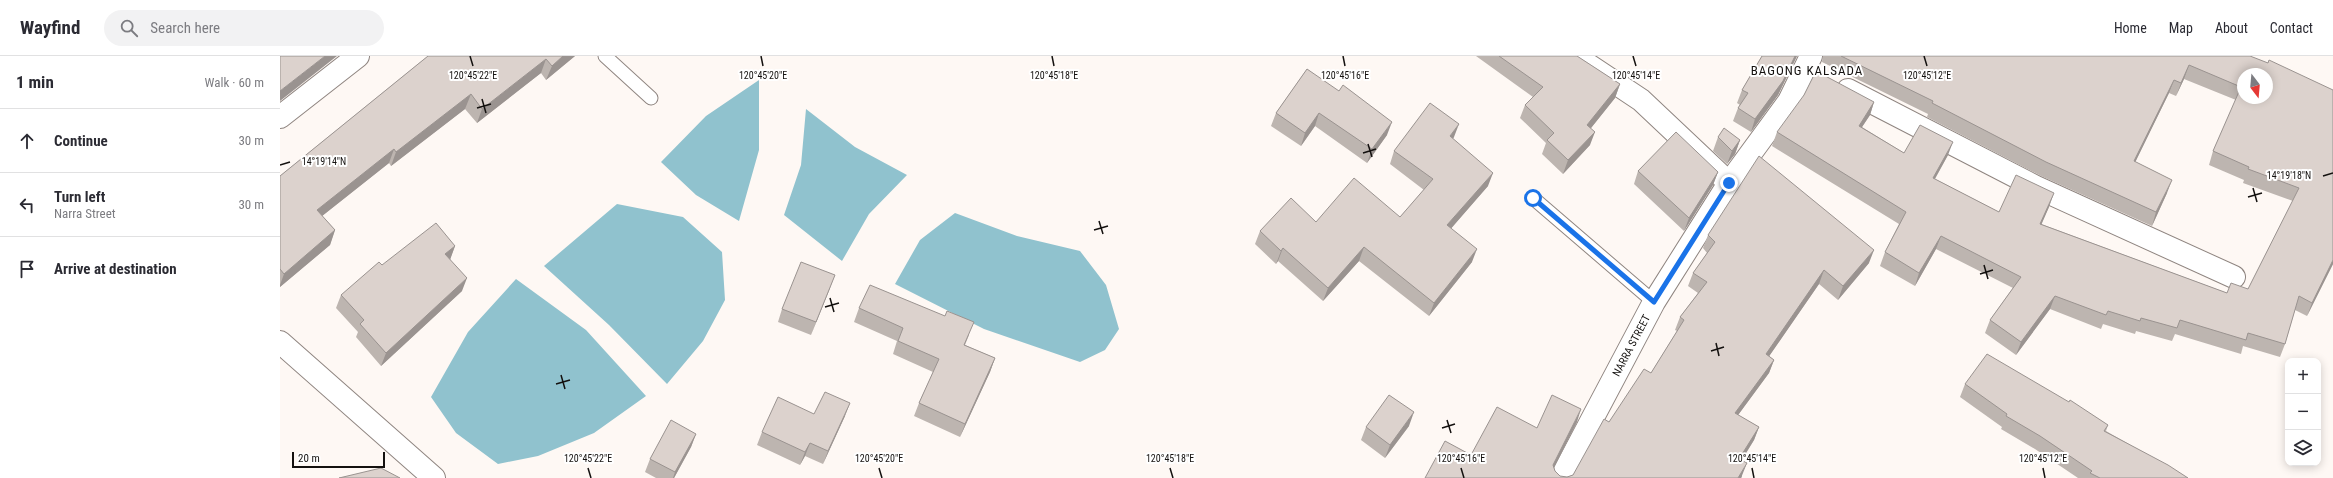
<!DOCTYPE html>
<html lang="en">
<head>
<meta charset="utf-8">
<style>
  :root { --surface:#fff; --page:#f2f2f3; --text:#2b2b33; --muted:#7c7c81; --line:#e1e1e2 }
  body { margin:0; font-family:"Roboto Condensed",sans-serif; background:var(--page); color:var(--text) }
  .controls { position:absolute; right:12px; bottom:12px; display:grid; overflow:hidden; border-radius:8px; box-shadow:0 2px 10px #0003 }
  .controls button { width:36px; height:36px; display:grid; place-items:center; padding:0; border:0; border-bottom:1px solid var(--line); background:var(--surface); color:var(--text); font:20px sans-serif }
  .compass { position:absolute; left:1957px; top:12px; width:36px; height:36px; border-radius:50%; background:var(--surface); box-shadow:0 2px 10px #0003; rotate:164deg }
  .scale { position:absolute; left:12px; bottom:10px; width:93px; box-sizing:border-box; padding-left:4px; border:2px solid #14110f; border-top:0; font-size:11px; line-height:14px; white-space:nowrap; color:#14110f; -webkit-text-stroke:3px #fff; paint-order:stroke }
  .stop { position:absolute; width:12px; height:12px; margin:-9px; border:3px solid #1a73e8; border-radius:50%; background:#fff }
  .stop.end { background:#1a73e8; border-color:#fff; box-shadow:0 1px 4px #0008 }
  .list { margin:0; padding:0; list-style:none }
  h2 { display:flex; justify-content:space-between; align-items:center; height:52px; margin:0; padding:0 16px; font-size:17px }
  h2 small { font-size:13px; font-weight:400; color:var(--muted) }
  .list li { display:grid; grid-template-columns:26px 1fr auto; gap:12px; align-items:center; box-sizing:border-box; height:64px; padding:0 16px; border-top:1px solid var(--line) }
  .list b { display:block; font-size:15px; white-space:nowrap }
  .list p { margin:0; font-size:13px; white-space:nowrap; color:var(--muted) }
  .list em { font-size:13px; font-style:normal; color:var(--muted) }
  .icon { flex:none; width:22px; height:22px; fill:none; stroke:currentColor; stroke-width:2; stroke-linecap:round; stroke-linejoin:round }
  .map { position:relative; flex:none; width:2053px; height:422px; overflow:hidden }
  header { display:flex; align-items:center; gap:24px; box-sizing:border-box; height:56px; padding:0 20px; background:var(--surface); border-bottom:1px solid var(--line) }
  header strong { font-size:19px }
  nav { display:flex; gap:22px; margin-inline-start:auto; font-size:14px }
  .search { width:280px; height:36px; background:var(--page); display:flex; align-items:center; gap:10px; box-sizing:border-box; padding:0 14px; border-radius:22px; color:var(--muted); font-size:15px }
  main { display:flex }
  aside { flex:1; background:var(--surface) }
  .map>svg:first-child { display:block }
  .water { fill:#90c2ce }
  .lines { fill:none; stroke-linecap:round; stroke-linejoin:round }
  .service-casing { stroke:#8f8580; stroke-width:15 }
  .minor-casing { stroke:#8f8580; stroke-width:24 }
  .tertiary-casing { stroke:#8f8580; stroke-width:24 }
  .secondary-casing { stroke:#8f8580; stroke-width:24 }
  .service { stroke:#fff; stroke-width:13 }
  .minor { stroke:#fff; stroke-width:22 }
  .tertiary { stroke:#fff; stroke-width:22 }
  .secondary { stroke:#fff; stroke-width:22 }
  .wall { fill:#bdb5b0 }
  .shaded-wall { fill:#9a9390 }
  .building { fill:#dcd2cd; stroke:#9a9390; fill-rule:evenodd }
  .route { stroke:#1a73e8; stroke-width:5 }
  .ticks { fill:none; stroke:#14110f; stroke-width:1.5 }
  .labels { text-anchor:middle; stroke-width:4; stroke-linejoin:round; paint-order:stroke }
  .street-label { font-size:11px; fill:#14110f; stroke:#fff }
  .quarter-label { font-size:13px; letter-spacing:1px; fill:#14110f; stroke:#fff }
  .ticks-label { font-size:10px; text-anchor:middle; fill:#14110f; stroke:#fff; stroke-width:4; stroke-linejoin:round; paint-order:stroke }
</style>
</head>
<body>
<header>
<strong>Wayfind</strong>
<div class="search"><svg class="icon" aria-label="search" viewBox="0 0 24 24"><circle cx="10" cy="10" r="6"/><path d="M15 15l6 6"/></svg>Search here</div>
<nav><a>Home</a><a>Map</a><a>About</a><a>Contact</a></nav>
</header>
<main>
<aside>
<h2>1 min<small>Walk · 60 m</small></h2>
<ul class="list">
<li><svg class="icon" aria-label="ahead" viewBox="0 0 24 24"><path d="M12 20V5M6 11l6-6 6 6"/></svg><div><b>Continue</b></div><em>30 m</em></li>
<li><svg class="icon" aria-label="left" viewBox="0 0 24 24"><path d="M17 20v-9H6M10 6l-5 5 5 5"/></svg><div><b>Turn left</b><p>Narra Street</p></div><em>30 m</em></li>
<li><svg class="icon" aria-label="arrive" viewBox="0 0 24 24"><path d="M6 21V4h12l-3 4 3 4H6"/></svg><div><b>Arrive at destination</b></div></li>
</ul>
</aside>
<div class="map">
<svg width="2053" height="422" viewBox="0 0 2053 422">
  <rect width="100%" height="100%" fill="#fef8f4"/>
  <!-- water -->
  <path class="water" d="M479 24V94L459 165 416 139 381 106 426 60Z
    M526 53 575 91 627 119 589 158 562 205 504 159 521 109Z
    M337 148 403 161 442 196 445 244 423 285 387 328 329 269 264 210Z
    M675 157 737 180 800 195 826 229 839 273 825 294 800 306 704 273 615 228 640 184Z
    M236 223 306 274 366 340 314 377 258 400 218 408 176 377 151 341 188 276Z"/>
  <g class="lines">
    <!-- service casing -->
    <g class="service-casing">
      <path id="service" d="M325 0 371 42
        M1253 142 1374 246"/>
    </g>
    <!-- minor casing -->
    <g class="minor-casing">
      <path id="minor" d="M1295 0 1361 44 1449 127
        M1568 34 1756 131 1954 221"/>
    </g>
    <!-- tertiary casing -->
    <g class="tertiary-casing">
      <g id="tertiary">
        <path d="M0 286 154 422"/>
        <path id="s1" d="M1281 422 1374 246 1449 127 1509 45 1531 0"/>
      </g>
    </g>
    <!-- secondary casing -->
    <g class="secondary-casing">
      <path id="secondary" d="M0 61 78 0"/>
    </g>
    <!-- service -->
    <use href="#service" class="service"/>
    <!-- minor -->
    <use href="#minor" class="minor"/>
    <!-- tertiary -->
    <use href="#tertiary" class="tertiary"/>
    <!-- secondary -->
    <use href="#secondary" class="secondary"/>
  </g>
  <!-- wall -->
  <path class="wall" d="M148 0H295L266 24 261 17 197 67 185 53 111 110 109 107 42 160 55 174 50 189 0 231V120Z
    M1196 0H1297L1340 28 1335 42 1311 72 1310 89 1283 118 1262 98 1266 87 1240 62 1245 49 1253 41Z
    M1482 0H1517L1498 39 1471 76 1453 65 1458 52 1460 49 1457 47 1462 34Z
    M1543 0H1970L2053 208 2027 260 2015 254 2005 288 2000 301 1963 290 1961 298 1895 278 1892 285 1856 275 1855 278 1823 268 1821 273 1770 253 1736 299 1705 277 1710 264 1733 232 1656 193 1635 230 1600 210 1605 196 1619 168 1492 90 1497 76 1594 46 1590 59 1582 71 1624 97 1668 99 1655 123 1719 156 1769 151 1761 168 1947 237 1968 233 2013 145 1963 127 1964 124 1929 109 1933 95 1956 44 1904 23 1896 40 1889 37 1855 106 1887 137 1872 170 1761 120 1647 61 1648 58 1542 6Z
    M1027 13 1107 79 1087 107 1035 70 1021 90 991 70 996 57Z
    M1174 81 1173 83 1208 130 1171 172 1192 206 1149 260 1079 205 1043 245 998 205 996 208 975 188 980 175 1036 166 1120 161 1144 134 1110 108 1114 95Z
    M1438 81 1460 84 1455 98 1447 108 1433 95Z
    M1358 115 1438 116 1433 129 1404 175 1354 128Z
    M1428 179 1589 207 1558 244 1539 228 1489 300 1494 304 1489 317 1458 359 1479 371 1474 384 1462 404V421L1461 422H1145L1191 399 1257 372 1297 366 1274 411 1275 415 1280 420 1287 421 1293 419 1329 366 1371 317 1397 275 1395 274 1400 261 1418 237 1408 230 1413 217 1427 197 1423 192Z
    M175 190 170 203 182 235 101 310 76 281 78 276 56 252 61 239 102 209Z
    M550 232 531 279 498 266 502 253Z
    M579 252 665 260 689 279 685 289 715 302 710 316 680 381 634 360 639 347 653 316 613 298 617 285 574 266Z
    M1685 328 1828 369 1826 375 1908 422H1798L1755 393 1721 373 1722 371 1680 341Z
    M534 358 565 360 543 408 525 400 520 409 477 389 482 376Z
    M1129 370 1105 402 1081 384 1086 371Z
    M416 378 411 391 394 422H376L365 416 370 403Z"/>
  <!-- shaded-wall -->
  <path class="shaded-wall" d="M45 0H57L0 45V35Z
    M283 0H295L266 24 272 10Z
    M1515 0H1517L1498 39 1471 76 1475 63Z
    M266 3 261 17 197 67 202 53Z
    M1909 9 1904 23 1896 40 1901 27Z
    M1894 24 1889 37 1849 119 1854 105Z
    M1340 28 1335 42 1303 82 1307 69Z
    M191 38 185 53 111 110 116 96Z
    M1594 46 1590 59 1574 83 1579 70Z
    M1039 57 1035 70 1021 90 1025 77Z
    M1112 66 1107 79 1087 107 1092 93Z
    M1179 68 1174 81 1165 93 1170 80Z
    M1315 76 1310 89 1283 118 1288 104Z
    M1460 84 1455 98 1447 108 1452 95Z
    M1673 86 1668 99 1648 135 1653 122Z
    M114 93 109 107 32 168 37 154Z
    M1438 116 1433 129 1404 175 1409 162Z
    M1213 117 1208 130 1162 183 1167 169Z
    M1892 124 1887 137 1872 170 1876 156Z
    M1774 137 1769 151 1756 181 1760 168Z
    M55 174 50 189 0 231V229L4 218Z
    M1661 180 1656 193 1635 230 1639 217Z
    M175 190 170 204 165 198Z
    M1084 191 1079 205 1043 245 1048 232Z
    M1003 192 998 205 996 208 1001 195Z
    M1197 193 1192 206 1149 260 1154 247Z
    M1594 194 1589 207 1558 244 1563 230Z
    M2053 204V208L2027 260 2032 247Z
    M1544 214 1539 228 1481 312 1486 298Z
    M555 219 550 232 531 279 536 266Z
    M187 222 182 235 101 310 106 297Z
    M1775 240 1770 253 1736 299 1741 286Z
    M715 302 710 316 680 381 685 368Z
    M1494 304 1489 317 1450 370 1455 357Z
    M570 347 565 360 543 408 548 395Z
    M1301 353 1297 366 1269 422 1273 409Z
    M1134 356 1129 370 1105 402 1110 389Z
    M1479 371 1474 384 1454 416 1459 403Z
    M416 378 411 391 394 422H393L395 416Z
    M530 387 525 400 520 409 525 396Z
    M1467 407 1461 422H1458Z"/>
  <!-- building -->
  <path class="building" d="M0 0H45L0 35Z
    M148 0H283L272 10 266 3 202 53 191 38 116 96 114 93 37 154 55 174 4 218 0 213V120Z
    M1219 0H1297L1340 28 1307 69 1315 76 1288 104 1267 84 1274 77 1245 49 1263 31Z
    M1482 0H1515L1503 25 1475 63 1458 52 1468 37 1462 34Z
    M1561 0H1970L1988 7 1989 4 2053 34V204L2032 247 2019 240 2005 288 1968 277 1966 284 1900 264 1897 272 1861 262 1860 265 1828 255 1826 259 1775 240 1741 286 1710 264 1741 221 1661 180 1639 217 1605 196 1626 156 1497 76 1524 39 1536 15 1594 46 1579 70 1624 97 1640 69 1673 86 1653 122 1719 156 1736 119 1774 137 1760 168 1947 237 1951 227 1968 233 2019 132 1968 113 1969 111 1933 95 1961 31 1909 9 1901 27 1894 24 1854 105 1892 124 1876 156 1766 106 1652 47 1653 45ZM1963 18H1987V42H1963Z
    M1027 13 1059 35 1063 29 1112 66 1092 93 1039 57 1025 77 996 57Z
    M1150 47 1179 68 1170 80 1213 117 1167 169 1197 193 1154 247 1084 191 1048 232 1003 192 1001 195 980 175 1011 142 1036 166 1074 122 1120 161 1153 123 1114 95Z
    M1444 72 1460 84 1452 95 1438 81Z
    M1396 76 1438 116 1409 162 1358 115Z
    M1479 100 1594 194 1563 230 1544 214 1486 298 1494 304 1455 357 1479 371 1459 403 1467 407 1458 422H1145L1165 385 1191 399 1217 351 1257 372 1272 339 1301 353 1273 409 1275 415 1280 420 1287 421 1293 419 1324 363 1329 366 1364 313 1371 317 1404 264 1400 261 1427 226 1413 217 1435 186 1428 179Z
    M156 167 175 190 165 198 187 222 106 297 80 268 84 264 61 239 99 206 102 209Z
    M521 206 555 219 536 266 502 253Z
    M590 229 665 260 667 255 694 266 684 289 715 302 685 368 639 347 659 303 618 285 623 272 579 252Z
    M1707 298 1789 346 1790 344 1828 369 1824 375 1888 409 1908 422H1820L1810 417 1812 415 1760 380 1726 360 1727 358 1685 328Z
    M545 336 570 347 548 395 530 387 525 396 482 376 498 341 534 358Z
    M1109 339 1134 356 1110 389 1086 371Z
    M391 364 416 378 395 416 370 403Z
    M101 412 120 422H59Z"/>
  <g class="lines">
    <!-- route -->
    <path class="route" d="M1253 142 1374 246 1449 127"/>
  </g>
  <!-- ticks -->
  <path class="ticks" d="M190 0 193 10M481 0 483 10M772 0 774 10M1063 0 1065 10M1353 0 1356 10M1644 0 1647 10M202 43 206 57M197 52 211 48M1088 88 1092 101M1083 97 1096 93M0 109 10 106M2043 120 2053 117M1973 132 1977 146M1968 141 1982 137M819 165 823 178M814 174 828 170M1704 209 1708 223M1700 218 1713 214M550 242 554 256M545 251 559 247M1436 287 1439 300M1431 295 1444 291M281 319 285 333M276 328 290 324M1167 364 1171 377M1162 372 1175 368M308 412 311 422M599 412 602 422M890 412 893 422M1181 412 1184 422M1472 412 1474 422M1763 412 1765 422"/>
  <g class="labels">
    <!-- street labels -->
    <g class="street-label">
      <text dy="4" stroke="none"><textPath href="#s1" startOffset="150">NARRA STREET</textPath></text>
    </g>
    <!-- quarter labels -->
    <g class="quarter-label">
      <text x="1527" y="19">BAGONG KALSADA</text>
    </g>
  </g>
  <g class="ticks-label">
    <text x="193" y="23">120°45'22"E</text>
    <text x="483" y="23">120°45'20"E</text>
    <text x="774" y="23">120°45'18"E</text>
    <text x="1065" y="23">120°45'16"E</text>
    <text x="1356" y="23">120°45'14"E</text>
    <text x="1647" y="23">120°45'12"E</text>
    <text x="44" y="109">14°19'14"N</text>
    <text x="2009" y="123">14°19'18"N</text>
    <text x="1181" y="406">120°45'16"E</text>
    <text x="1763" y="406">120°45'12"E</text>
    <text x="308" y="406">120°45'22"E</text>
    <text x="599" y="406">120°45'20"E</text>
    <text x="890" y="406">120°45'18"E</text>
    <text x="1472" y="406">120°45'14"E</text>
  </g>
</svg>
<div class="controls">
<button>+</button>
<button>−</button>
<button><svg class="icon" aria-label="layers" viewBox="0 0 24 24"><path d="M12 4l9 5-9 5-9-5zM3 14l9 5 9-5"/></svg></button>
</div>
<svg class="compass" viewBox="-18 -18 36 36"><path d="M0-13l5 13h-10z" fill="#e53935"/><path d="M0 13l5-13h-10z" fill="#7c7c81"/></svg>
<div class="scale">20 m</div>
<div class="stop" style="left:1253px;top:142px"></div>
<div class="stop end" style="left:1449px;top:127px"></div>
</div>
</main>
</body>
</html>
